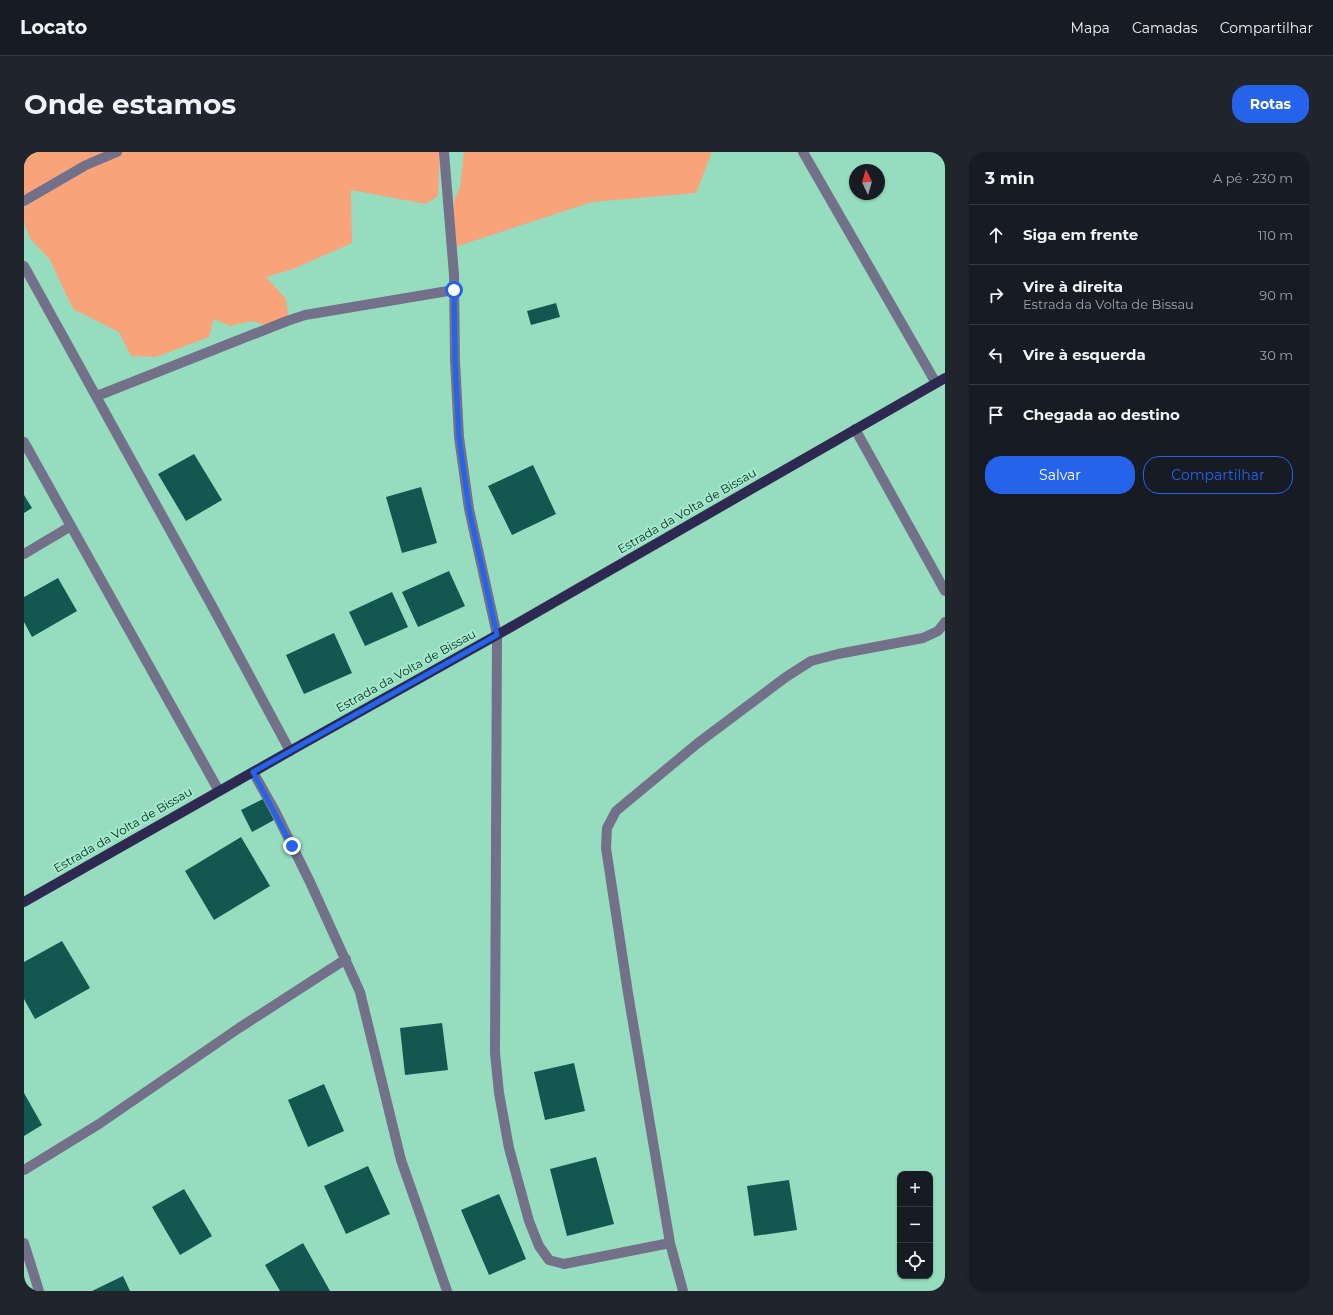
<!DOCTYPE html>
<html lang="pt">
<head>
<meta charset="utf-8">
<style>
  :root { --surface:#171b24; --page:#20242c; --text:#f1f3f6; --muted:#9ea1a6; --line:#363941; --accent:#2563eb }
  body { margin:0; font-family:Montserrat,sans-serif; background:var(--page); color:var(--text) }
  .controls { position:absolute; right:12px; bottom:12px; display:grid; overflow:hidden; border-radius:8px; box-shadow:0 1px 3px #0004 }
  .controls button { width:36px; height:36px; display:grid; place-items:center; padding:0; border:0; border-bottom:1px solid var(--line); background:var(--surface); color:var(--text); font:20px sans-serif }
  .compass { position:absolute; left:825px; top:12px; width:36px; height:36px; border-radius:50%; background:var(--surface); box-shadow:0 1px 3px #0004; rotate:355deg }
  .stop { position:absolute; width:12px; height:12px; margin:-9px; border:3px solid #2563eb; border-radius:50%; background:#fff }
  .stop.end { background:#2563eb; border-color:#fff; box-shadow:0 1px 4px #0008 }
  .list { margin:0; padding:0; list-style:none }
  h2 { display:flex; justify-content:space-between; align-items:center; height:52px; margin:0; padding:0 16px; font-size:17px }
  h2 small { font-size:13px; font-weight:400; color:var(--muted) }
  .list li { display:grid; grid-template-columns:26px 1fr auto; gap:12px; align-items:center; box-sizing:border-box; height:60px; padding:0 16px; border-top:1px solid var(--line) }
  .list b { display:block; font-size:15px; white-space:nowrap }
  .list p { margin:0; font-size:13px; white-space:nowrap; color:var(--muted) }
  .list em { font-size:13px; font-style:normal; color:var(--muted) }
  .actions { display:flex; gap:8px; padding:12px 16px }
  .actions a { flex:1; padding:9px 0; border:1px solid var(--accent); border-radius:16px; text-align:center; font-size:14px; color:var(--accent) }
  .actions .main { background:var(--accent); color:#fff }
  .icon { flex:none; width:22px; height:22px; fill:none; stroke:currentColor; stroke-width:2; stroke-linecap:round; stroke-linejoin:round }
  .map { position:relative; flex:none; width:921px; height:1139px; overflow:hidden; border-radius:16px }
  header { display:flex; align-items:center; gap:24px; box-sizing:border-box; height:56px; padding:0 20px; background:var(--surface); border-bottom:1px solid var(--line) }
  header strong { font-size:19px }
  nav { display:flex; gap:22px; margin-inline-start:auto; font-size:14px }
  .intro { display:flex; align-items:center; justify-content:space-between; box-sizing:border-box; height:96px; padding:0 24px }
  h1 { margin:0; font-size:28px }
  .button { padding:10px 18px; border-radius:16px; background:var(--accent); color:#fff; font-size:14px; font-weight:700 }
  main { display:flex; gap:24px; padding:0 24px }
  aside { flex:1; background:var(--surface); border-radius:16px; box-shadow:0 1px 3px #0004 }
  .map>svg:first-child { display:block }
  .green { fill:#f8a379 }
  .building { fill:#135751 }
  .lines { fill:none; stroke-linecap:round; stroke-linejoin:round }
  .minor { stroke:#727189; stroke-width:10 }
  .major { stroke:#2d2951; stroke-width:10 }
  .route { stroke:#2563eb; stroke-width:5 }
  .labels { text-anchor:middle; stroke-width:4; stroke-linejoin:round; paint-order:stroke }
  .street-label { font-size:12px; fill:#0d2b20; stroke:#a3eacc }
</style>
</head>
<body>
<header>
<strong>Locato</strong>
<nav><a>Mapa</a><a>Camadas</a><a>Compartilhar</a></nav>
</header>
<div class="intro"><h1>Onde estamos</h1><a class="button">Rotas</a></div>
<main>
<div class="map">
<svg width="921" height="1139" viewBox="0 0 921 1139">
  <rect width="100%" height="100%" fill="#96ddbf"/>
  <!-- green -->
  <path class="green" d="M0 0H416L414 44 402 52 327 38 328 91 269 117 242 125 262 147 265 168 244 174 228 169 206 174 190 167 185 185 132 205 107 204 95 180 49 157 26 108 5 85 0 69Z
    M440 0H688L672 41 568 50 434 94H428L430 49 436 35Z"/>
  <!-- building -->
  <path class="building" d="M532 151 536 165 507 173 503 159Z
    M170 302 198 348 162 369 134 322Z
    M509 313 532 362 488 383 464 334Z
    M397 335 413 391 378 401 362 345Z
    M0 343 8 356 0 361Z
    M425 419 441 454 394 475 378 440Z
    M34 426 53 459 8 485 0 470V445Z
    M368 440 384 475 341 494 325 460Z
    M310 481 328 521 280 542 262 503Z
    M239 647 250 668 228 680 217 658Z
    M217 685 246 734 190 768 161 719Z
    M38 789 66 836 11 867 0 847V810Z
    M418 871 424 918 381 923 376 876Z
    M550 911 561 959 521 968 510 920Z
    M300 932 320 979 284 995 264 948Z
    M0 941 18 973 0 984Z
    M572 1005 590 1072 543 1084 526 1017Z
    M344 1014 366 1062 322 1082 300 1034Z
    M765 1028 773 1078 730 1084 723 1034Z
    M160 1037 188 1084 156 1103 128 1055Z
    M475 1042 502 1107 465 1123 437 1058Z
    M279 1091 306 1139H256L241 1113Z
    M99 1124 106 1139H68Z"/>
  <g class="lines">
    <!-- minor -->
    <path class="minor" d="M420 0 430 123 431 209 435 285 445 357 473 483 471 901 475 941 485 996 505 1069 515 1094 525 1108 540 1112 646 1091
      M779 0 912 231
      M0 49 62 13 93 0
      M0 114 188 454 266 599
      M73 244 263 169 281 163 430 138
      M831 277 921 439
      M0 290 195 639
      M0 402 47 374
      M229 620 251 659 286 730 336 840 377 1008 423 1139
      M0 1018 75 972 215 876 322 807
      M0 1091 15 1139
      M659 1139 646 1091 604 841 582 696 583 676 592 659 674 591 762 525 787 509 814 502 899 486 914 479 921 470"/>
    <!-- major -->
    <path class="major" d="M0 750 266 599 473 483 921 226"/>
  </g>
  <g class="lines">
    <!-- route -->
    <path class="route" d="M268 694 229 620 473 483 445 357 435 285 431 209 430 138"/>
  </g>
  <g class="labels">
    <!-- street labels -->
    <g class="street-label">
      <text transform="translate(663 359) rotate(-30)" y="4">Estrada da Volta de Bissau</text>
      <text transform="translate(382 519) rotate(-29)" y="4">Estrada da Volta de Bissau</text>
      <text transform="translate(99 678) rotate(-30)" y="4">Estrada da Volta de Bissau</text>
    </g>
  </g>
</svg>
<div class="controls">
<button>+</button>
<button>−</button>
<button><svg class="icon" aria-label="locate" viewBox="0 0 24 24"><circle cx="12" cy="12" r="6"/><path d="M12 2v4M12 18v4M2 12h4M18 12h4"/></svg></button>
</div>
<svg class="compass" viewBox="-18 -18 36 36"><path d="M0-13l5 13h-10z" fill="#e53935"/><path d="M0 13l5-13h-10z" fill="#9ea1a6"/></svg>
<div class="stop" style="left:430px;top:138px"></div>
<div class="stop end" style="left:268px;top:694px"></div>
</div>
<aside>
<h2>3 min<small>A pé · 230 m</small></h2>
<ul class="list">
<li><svg class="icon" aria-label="ahead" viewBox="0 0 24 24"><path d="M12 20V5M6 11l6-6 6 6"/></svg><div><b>Siga em frente</b></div><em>110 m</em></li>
<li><svg class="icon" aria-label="right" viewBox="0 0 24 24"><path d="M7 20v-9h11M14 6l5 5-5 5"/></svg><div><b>Vire à direita</b><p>Estrada da Volta de Bissau</p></div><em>90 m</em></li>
<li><svg class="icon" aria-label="left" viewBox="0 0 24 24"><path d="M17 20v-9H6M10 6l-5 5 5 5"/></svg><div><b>Vire à esquerda</b></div><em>30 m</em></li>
<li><svg class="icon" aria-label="arrive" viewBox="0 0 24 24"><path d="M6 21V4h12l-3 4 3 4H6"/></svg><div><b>Chegada ao destino</b></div></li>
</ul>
<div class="actions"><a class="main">Salvar</a><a>Compartilhar</a></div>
</aside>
</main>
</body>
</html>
